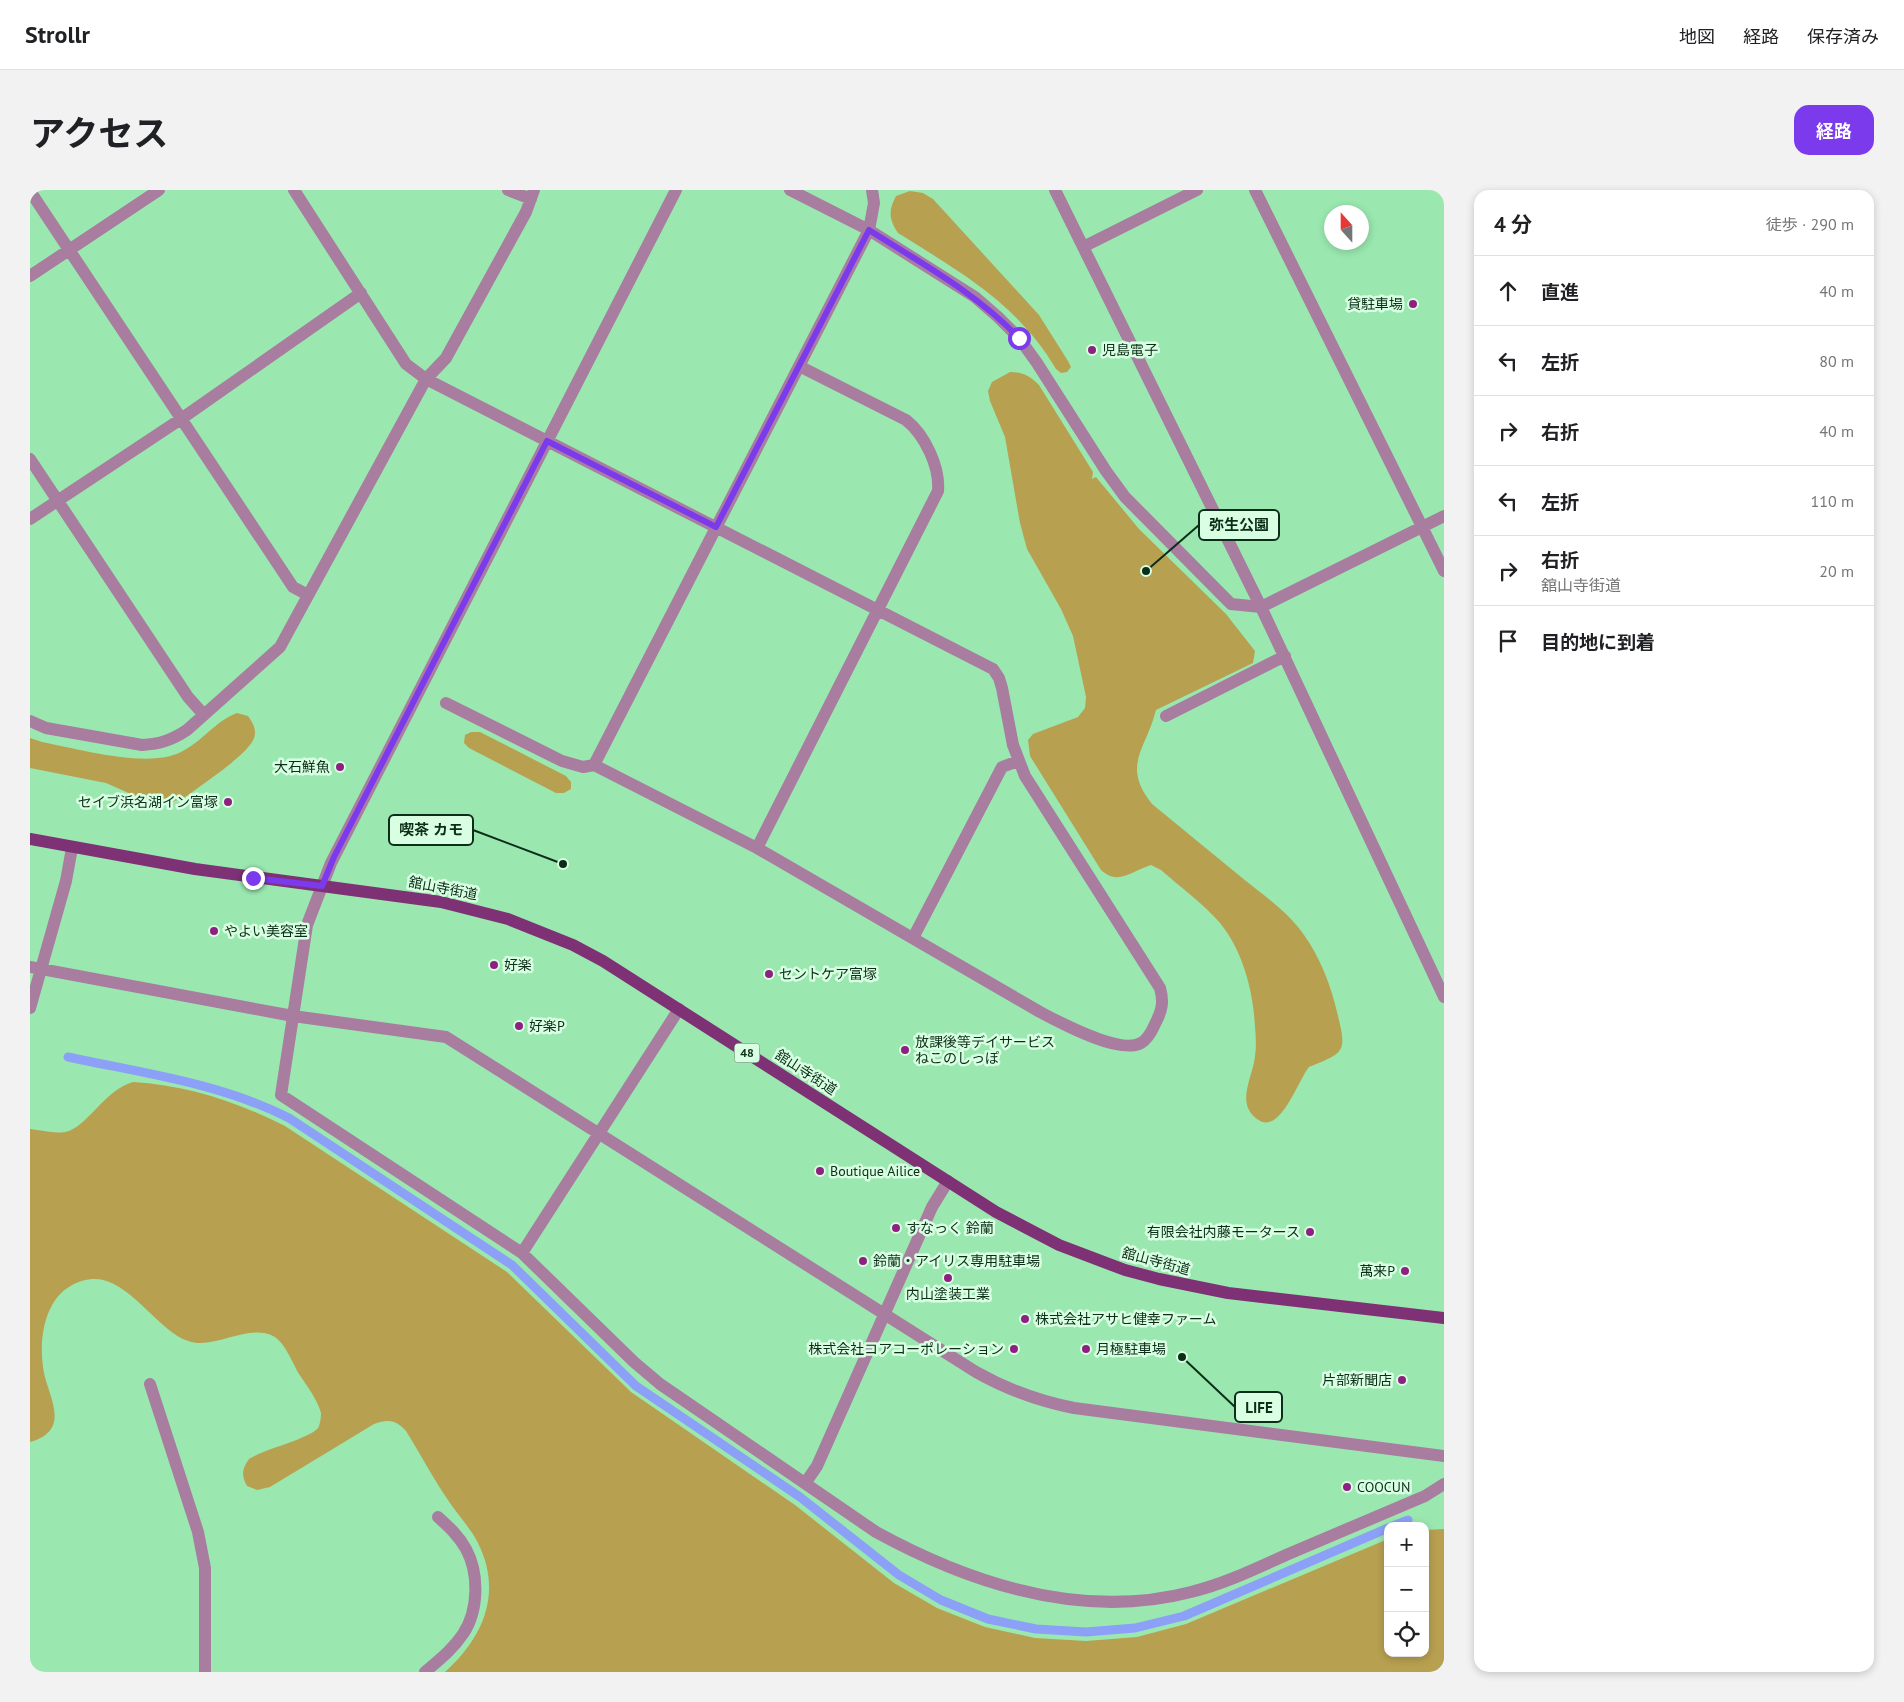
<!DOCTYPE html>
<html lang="ja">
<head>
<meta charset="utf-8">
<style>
  :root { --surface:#fff; --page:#f2f2f2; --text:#202124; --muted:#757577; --line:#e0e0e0; --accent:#7c3aed }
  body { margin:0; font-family:"PT Sans","Noto Sans JP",sans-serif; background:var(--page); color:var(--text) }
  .controls { position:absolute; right:15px; bottom:15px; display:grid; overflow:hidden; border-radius:10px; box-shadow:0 2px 8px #0003 }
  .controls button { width:45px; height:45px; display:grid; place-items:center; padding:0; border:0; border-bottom:1px solid var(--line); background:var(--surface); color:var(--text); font:25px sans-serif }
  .compass { position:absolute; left:1294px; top:15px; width:45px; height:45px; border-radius:50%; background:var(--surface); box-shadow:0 2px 8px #0003; rotate:339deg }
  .stop { position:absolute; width:15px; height:15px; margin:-11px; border:4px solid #7c3aed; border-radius:50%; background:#fff }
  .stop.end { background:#7c3aed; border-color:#fff; box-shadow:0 1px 5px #0008 }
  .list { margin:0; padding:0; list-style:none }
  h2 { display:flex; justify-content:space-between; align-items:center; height:65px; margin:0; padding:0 20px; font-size:21px }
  h2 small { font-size:16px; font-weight:400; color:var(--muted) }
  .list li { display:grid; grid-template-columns:32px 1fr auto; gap:15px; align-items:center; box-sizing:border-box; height:70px; padding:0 20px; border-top:1px solid var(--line) }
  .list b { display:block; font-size:19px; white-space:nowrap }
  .list p { margin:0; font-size:16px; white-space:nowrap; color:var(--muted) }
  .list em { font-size:16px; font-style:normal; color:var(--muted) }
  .icon { flex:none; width:28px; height:28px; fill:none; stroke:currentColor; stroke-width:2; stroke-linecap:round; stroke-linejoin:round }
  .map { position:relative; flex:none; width:1414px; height:1482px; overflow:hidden; border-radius:15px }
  header { display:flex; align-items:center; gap:30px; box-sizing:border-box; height:70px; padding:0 25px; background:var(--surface); border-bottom:1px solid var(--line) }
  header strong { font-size:24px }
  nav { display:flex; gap:28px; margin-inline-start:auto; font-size:18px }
  .intro { display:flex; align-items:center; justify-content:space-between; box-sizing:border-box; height:120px; padding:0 30px }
  h1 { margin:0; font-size:35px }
  .button { padding:12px 22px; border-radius:15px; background:var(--accent); color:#fff; font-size:18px; font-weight:700 }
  main { display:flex; gap:30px; padding:0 30px }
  aside { flex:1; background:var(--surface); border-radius:15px; box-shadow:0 2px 8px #0003 }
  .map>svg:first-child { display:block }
  .green { fill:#b8a051 }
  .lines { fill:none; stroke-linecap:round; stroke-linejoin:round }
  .stream { stroke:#8ca0f7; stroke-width:9 }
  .minor { stroke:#a87da0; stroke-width:12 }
  .major { stroke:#7e3174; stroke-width:12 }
  .route { stroke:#7c3aed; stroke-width:6 }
  .poi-dot { fill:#8e2082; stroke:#d9ffe2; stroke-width:2 }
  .labels { text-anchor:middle; stroke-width:5; stroke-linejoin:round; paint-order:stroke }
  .shield { fill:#d9ffe2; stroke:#4a6c55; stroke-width:1 }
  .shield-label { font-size:12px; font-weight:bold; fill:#0c2d18 }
  .poi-label { font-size:14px; fill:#0c2d18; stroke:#d9ffe2; text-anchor:start }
  .street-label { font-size:14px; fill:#0c2d18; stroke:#d9ffe2 }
  .leader { fill:none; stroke:#0c2d18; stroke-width:2 }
  .callout-dot { fill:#0c2d18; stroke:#d9ffe2; stroke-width:2 }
  .callout { fill:#d9ffe2; stroke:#0c2d18; stroke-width:2 }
  .callout-label { font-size:15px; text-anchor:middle; font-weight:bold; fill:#0c2d18 }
</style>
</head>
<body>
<header>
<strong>Strollr</strong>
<nav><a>地図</a><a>経路</a><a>保存済み</a></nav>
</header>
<div class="intro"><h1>アクセス</h1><a class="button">経路</a></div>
<main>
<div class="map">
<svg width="1414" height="1482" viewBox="0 0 1414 1482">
  <rect width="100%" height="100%" fill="#9ae8b0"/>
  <!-- green -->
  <path class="green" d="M880 1 893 3 903 9 1009 125 1038 171 1041 177 1037 182 1031 183 1026 179C987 113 930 82 868 43 859 29 858 21 866 6Z
    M980 182C993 182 1000 186 1009 195L1063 282 1062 289 1066 287 1109 339 1196 424 1225 461 1223 473 1126 520C1116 560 1091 575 1122 614 1153 639 1184 665 1216 691 1236 707 1259 723 1274 745 1290 767 1301 796 1307 822 1317 862 1316 862 1279 877 1268 890 1250 947 1227 929 1205 913 1223 887 1225 866 1227 853 1225 838 1224 824 1221 793 1210 757 1190 733 1173 713 1150 697 1131 680L1121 675C1102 681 1088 696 1071 680L1000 566 998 550 1003 544 1048 527 1055 518 1056 507 1043 446 1031 419 997 359 990 333 975 247 960 211 958 201 962 192Z
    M207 523 218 526C223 533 227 540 224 548 219 564 170 596 154 608L131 615 121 613 76 593 0 578V548L12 552C49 559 118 579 151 562 173 551 184 532 207 523Z
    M441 542H450L536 586 541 592V599L534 603H526L439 558 434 553 435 545Z
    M103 892C156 895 208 912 255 936L477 1082 601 1202 765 1315 864 1393 907 1418 955 1437 1005 1448 1056 1451 1107 1447 1156 1434 1358 1349V1463H1395V1340L1414 1339V1482H415C453 1448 473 1403 448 1353 441 1339 429 1326 420 1313 404 1290 391 1265 376 1241 366 1230 358 1229 344 1234L240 1297 227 1300 217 1296C211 1285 212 1279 219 1269 234 1259 279 1249 288 1238 290 1235 291 1227 291 1223 287 1209 277 1196 269 1184 262 1172 254 1150 241 1145 215 1135 184 1160 158 1151 127 1140 97 1086 62 1089 16 1094 7 1145 14 1183 17 1198 29 1221 23 1235 20 1244 9 1250 0 1252V939C12 940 23 944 35 942 57 938 73 901 103 892Z"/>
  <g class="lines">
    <!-- stream -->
    <path class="stream" d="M38 867C113 883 190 893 259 928L482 1075 606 1196 770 1307 869 1385 911 1410 958 1429 1006 1439 1056 1442 1105 1438 1154 1426 1358 1338
      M1363 1336 1378 1330"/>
    <!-- minor -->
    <path class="minor" d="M264 0 376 174 396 189 963 479 969 488 972 498 983 555 995 586 1130 798C1134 812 1132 821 1125 834 1122 841 1118 849 1111 853 1090 865 1031 833 1010 822L727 658 564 575 553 577 532 571 416 513
      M478 0 501 9
      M646 0 301 673 277 735 251 905 492 1063 604 1172 630 1194 846 1342C941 1394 1053 1430 1161 1402 1194 1394 1225 1379 1256 1365 1302 1345 1349 1326 1395 1306L1414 1294
      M760 0 839 40 945 107 968 127 989 148 1007 173 1076 281 1095 307 1201 414 1231 417 1414 326
      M1025 0 1231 417 1414 807
      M1225 0 1414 381
      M0 1 263 397 278 405
      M1053 57 1167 0
      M0 86 129 0
      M0 269 158 507 174 525
      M0 329 151 229 331 103
      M1136 526 1255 466
      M0 531 16 538 112 555C130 554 142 550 157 540L250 457 396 189 416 168 496 22 504 0
      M564 575 839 40 844 13 842 0
      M727 658 908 301C910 277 895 245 876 230L769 176
      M883 748 972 577 988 571
      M0 777 263 826 416 847 946 1182C978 1200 1008 1211 1044 1218L1414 1266
      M0 818 36 691 42 658
      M492 1063 649 819
      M120 1194 168 1342 175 1378V1482
      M776 1292 787 1276 902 1017 918 991
      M395 1482C409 1470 423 1459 433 1444 449 1420 449 1383 436 1359 429 1346 419 1337 408 1327"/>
    <!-- major -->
    <path class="major" d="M0 649 165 679 411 712 478 729 543 755 573 771 966 1022 1029 1055 1095 1080 1129 1089 1198 1103 1414 1128"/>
  </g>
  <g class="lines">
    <!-- route -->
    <path class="route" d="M223 688 292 696 304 667 517 251 686 337 839 40C891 73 946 103 989 148"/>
  </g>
  <!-- markers -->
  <g class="poi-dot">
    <circle cx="1383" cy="114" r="5"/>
    <circle cx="1062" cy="160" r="5"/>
    <circle cx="310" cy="577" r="5"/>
    <circle cx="198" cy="612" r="5"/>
    <circle cx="184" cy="741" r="5"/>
    <circle cx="464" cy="775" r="5"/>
    <circle cx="739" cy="784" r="5"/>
    <circle cx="489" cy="836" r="5"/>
    <circle cx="875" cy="860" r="5"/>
    <circle cx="790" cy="981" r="5"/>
    <circle cx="866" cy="1038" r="5"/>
    <circle cx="1280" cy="1042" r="5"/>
    <circle cx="833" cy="1071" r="5"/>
    <circle cx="1375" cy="1081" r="5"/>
    <circle cx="918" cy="1088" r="5"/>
    <circle cx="995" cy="1129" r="5"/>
    <circle cx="984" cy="1159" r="5"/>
    <circle cx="1056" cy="1159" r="5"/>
    <circle cx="1372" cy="1190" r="5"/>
    <circle cx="1317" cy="1297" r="5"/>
  </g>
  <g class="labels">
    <!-- shield labels -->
    <rect class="shield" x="704.5" y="853.5" width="25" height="19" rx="4"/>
    <g class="shield-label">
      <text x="717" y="867">48</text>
    </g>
    <!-- poi labels -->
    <g class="poi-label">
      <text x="1373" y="119" text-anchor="end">貸駐車場</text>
      <text x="1072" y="165">児島電子</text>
      <text x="300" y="582" text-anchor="end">大石鮮魚</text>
      <text x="188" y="617" text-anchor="end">セイブ浜名湖イン富塚</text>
      <text x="194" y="746">やよい美容室</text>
      <text x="474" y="780">好楽</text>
      <text x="749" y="789">セントケア富塚</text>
      <text x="499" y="841">好楽P</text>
      <text x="885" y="857">放課後等デイサービス<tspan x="885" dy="16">ねこのしっぽ</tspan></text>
      <text x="800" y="986">Boutique Ailice</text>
      <text x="876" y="1043">すなっく 鈴蘭</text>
      <text x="1270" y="1047" text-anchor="end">有限会社内藤モータース</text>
      <text x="843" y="1076">鈴蘭・アイリス専用駐車場</text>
      <text x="1365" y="1086" text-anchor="end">萬来P</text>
      <text x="918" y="1109" text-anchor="middle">内山塗装工業</text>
      <text x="1005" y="1134">株式会社アサヒ健幸ファーム</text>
      <text x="974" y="1164" text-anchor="end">株式会社コアコーポレーション</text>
      <text x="1066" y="1164">月極駐車場</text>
      <text x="1362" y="1195" text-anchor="end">片部新聞店</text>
      <text x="1327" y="1302">COOCUN</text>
    </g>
    <!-- street labels -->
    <g class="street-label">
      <text transform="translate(413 698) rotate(11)" y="5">舘山寺街道</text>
      <text transform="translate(776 882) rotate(33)" y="5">舘山寺街道</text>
      <text transform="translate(1126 1071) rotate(15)" y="5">舘山寺街道</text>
    </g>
  </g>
  <!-- callouts -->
  <path class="leader" d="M1116 381L1169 335M533 674L443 640M1152 1167L1205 1217"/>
  <g class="callout-dot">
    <circle cx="1116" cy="381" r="5"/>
    <circle cx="533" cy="674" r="5"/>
    <circle cx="1152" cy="1167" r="5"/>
  </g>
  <g class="callout">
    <rect x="1169" y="320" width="80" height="30" rx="5"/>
    <rect x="359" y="625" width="84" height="30" rx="5"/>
    <rect x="1205" y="1202" width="47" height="30" rx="5"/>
  </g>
  <g class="callout-label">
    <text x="1209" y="340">弥生公園</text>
    <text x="401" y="645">喫茶 カモ</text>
    <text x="1229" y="1223">LIFE</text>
  </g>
</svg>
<div class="controls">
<button>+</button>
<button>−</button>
<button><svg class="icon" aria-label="locate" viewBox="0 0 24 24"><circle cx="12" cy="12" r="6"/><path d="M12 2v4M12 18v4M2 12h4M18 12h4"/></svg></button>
</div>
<svg class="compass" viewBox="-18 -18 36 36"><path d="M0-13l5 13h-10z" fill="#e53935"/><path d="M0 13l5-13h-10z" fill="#757577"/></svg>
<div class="stop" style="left:989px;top:148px"></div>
<div class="stop end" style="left:223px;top:688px"></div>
</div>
<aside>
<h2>4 分<small>徒歩 · 290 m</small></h2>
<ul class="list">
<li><svg class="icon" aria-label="ahead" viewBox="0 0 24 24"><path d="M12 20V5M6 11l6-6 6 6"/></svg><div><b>直進</b></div><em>40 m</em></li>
<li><svg class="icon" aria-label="left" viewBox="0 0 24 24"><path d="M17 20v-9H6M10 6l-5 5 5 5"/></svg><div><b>左折</b></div><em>80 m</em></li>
<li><svg class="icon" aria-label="right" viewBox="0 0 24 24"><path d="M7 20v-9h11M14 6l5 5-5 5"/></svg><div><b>右折</b></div><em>40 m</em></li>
<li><svg class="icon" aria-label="left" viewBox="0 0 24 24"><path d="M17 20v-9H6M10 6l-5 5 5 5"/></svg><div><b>左折</b></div><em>110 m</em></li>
<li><svg class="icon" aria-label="right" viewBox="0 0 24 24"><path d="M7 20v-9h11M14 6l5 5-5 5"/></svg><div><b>右折</b><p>舘山寺街道</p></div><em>20 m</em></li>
<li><svg class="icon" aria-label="arrive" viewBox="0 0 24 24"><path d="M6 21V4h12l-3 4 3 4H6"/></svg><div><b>目的地に到着</b></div></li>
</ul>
</aside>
</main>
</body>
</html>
